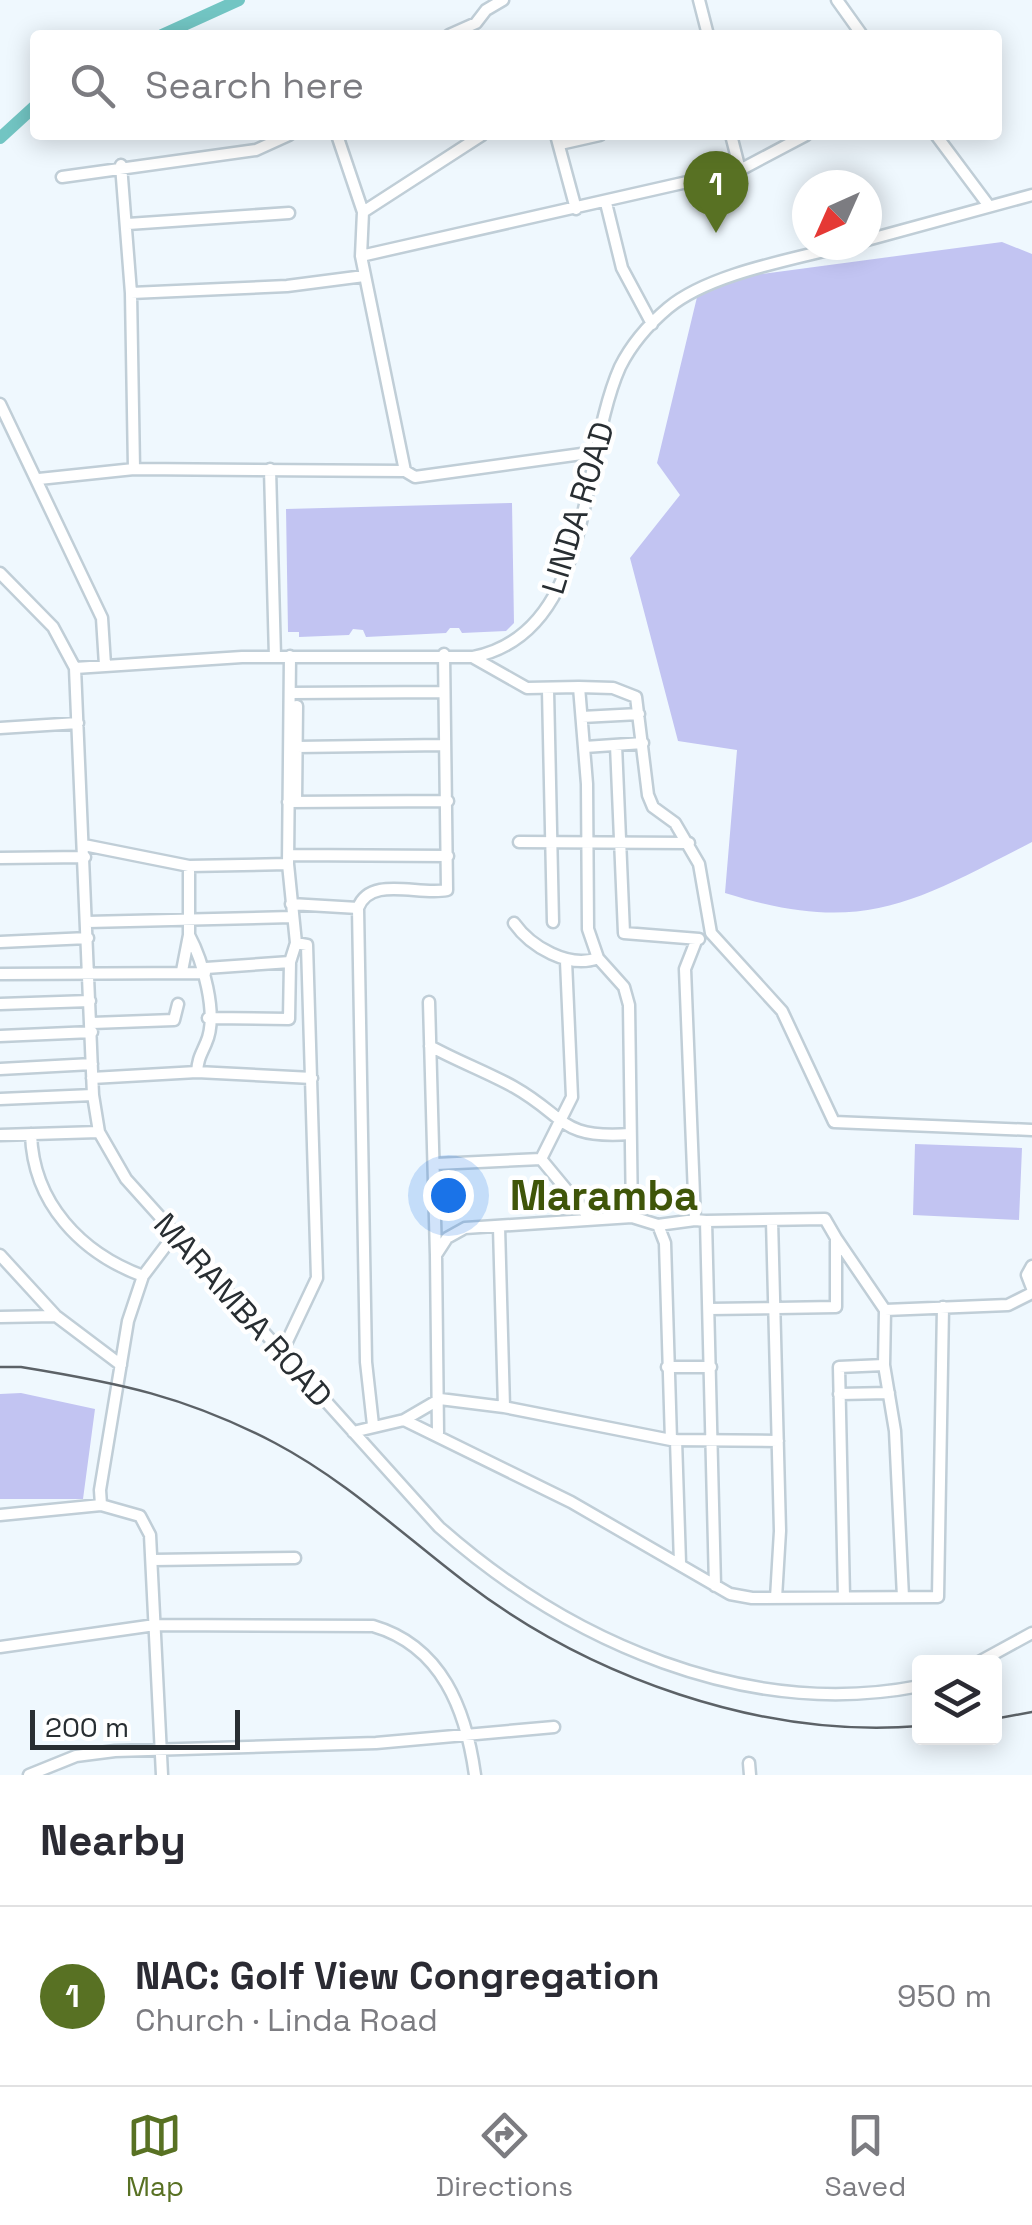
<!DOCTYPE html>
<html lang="en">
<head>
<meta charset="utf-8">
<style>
  :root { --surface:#fff; --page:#f2f2f3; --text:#2b2b33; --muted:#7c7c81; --line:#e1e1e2; --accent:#587123 }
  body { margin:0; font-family:"Space Grotesk",sans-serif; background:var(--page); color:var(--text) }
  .controls { position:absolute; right:30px; bottom:30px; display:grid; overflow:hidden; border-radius:10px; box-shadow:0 5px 25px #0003 }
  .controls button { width:90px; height:90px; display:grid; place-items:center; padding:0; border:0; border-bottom:2px solid var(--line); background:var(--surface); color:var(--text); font:50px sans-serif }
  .compass { position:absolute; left:792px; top:170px; width:90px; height:90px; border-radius:50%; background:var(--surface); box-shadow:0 5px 25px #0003; rotate:225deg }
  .scale { position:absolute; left:30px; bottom:25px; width:210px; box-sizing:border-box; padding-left:10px; border:5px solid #282e32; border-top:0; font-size:28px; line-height:35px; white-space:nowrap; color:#282e32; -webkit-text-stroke:8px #fff; paint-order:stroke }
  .you { position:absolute; left:448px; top:1195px; width:35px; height:35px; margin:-25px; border:8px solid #fff; border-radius:50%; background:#1a73e8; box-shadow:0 0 0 15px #1a73e833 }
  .badge { display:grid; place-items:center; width:65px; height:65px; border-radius:50%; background:var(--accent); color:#fff; font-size:32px; font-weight:700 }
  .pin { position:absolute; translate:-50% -82px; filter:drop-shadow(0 2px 5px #0008) }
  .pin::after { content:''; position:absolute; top:52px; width:35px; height:30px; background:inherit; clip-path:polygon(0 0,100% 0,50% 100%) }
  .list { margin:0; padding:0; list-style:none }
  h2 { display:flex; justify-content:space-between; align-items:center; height:130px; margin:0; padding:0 40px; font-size:42px }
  h2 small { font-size:32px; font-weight:400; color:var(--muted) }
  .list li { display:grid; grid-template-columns:65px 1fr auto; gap:30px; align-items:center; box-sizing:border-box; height:180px; padding:0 40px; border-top:2px solid var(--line) }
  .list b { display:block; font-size:38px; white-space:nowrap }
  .list p { margin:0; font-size:32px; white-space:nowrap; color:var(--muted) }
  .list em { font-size:32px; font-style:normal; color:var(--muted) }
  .icon { flex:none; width:55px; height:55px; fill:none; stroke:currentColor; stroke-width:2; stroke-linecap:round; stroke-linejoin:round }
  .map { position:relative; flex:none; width:1032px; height:1775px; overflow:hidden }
  .search { position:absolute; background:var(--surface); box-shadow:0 5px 25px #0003; left:30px; right:30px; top:30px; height:110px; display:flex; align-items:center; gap:25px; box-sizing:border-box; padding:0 35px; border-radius:10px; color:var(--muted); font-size:38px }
  .sheet { height:310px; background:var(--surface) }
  nav { display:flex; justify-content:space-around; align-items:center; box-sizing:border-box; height:140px; border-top:2px solid var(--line); background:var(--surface); font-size:28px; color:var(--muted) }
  nav a { display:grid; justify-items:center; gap:5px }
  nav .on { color:var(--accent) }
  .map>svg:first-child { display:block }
  .green { fill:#c2c4f2 }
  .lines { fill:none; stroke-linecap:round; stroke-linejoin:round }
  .river { stroke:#72c5c3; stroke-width:12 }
  .minor-casing { stroke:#c0ced7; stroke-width:15 }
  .minor { stroke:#fff; stroke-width:10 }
  .rail { stroke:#5c6267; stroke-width:2.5 }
  .labels { text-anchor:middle; stroke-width:9; stroke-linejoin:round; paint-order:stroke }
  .street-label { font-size:32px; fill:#282e32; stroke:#fff }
  .district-label { font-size:42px; font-weight:bold; fill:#3f5509; stroke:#fff }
</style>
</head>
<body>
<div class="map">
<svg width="1032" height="1775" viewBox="0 0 1032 1775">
  <rect width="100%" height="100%" fill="#eff8fe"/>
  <!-- green -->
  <path class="green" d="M1002 242 1032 254V842C912 903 863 936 725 893L737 750 678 741 630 558 680 495 657 463 698 293 731 278Z
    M512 503 514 623 506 631 462 633 459 628H450L446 633 366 637 363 630 353 629 349 635 299 637V632H288L286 509Z
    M915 1144 1022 1148 1019 1220 913 1215Z
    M21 1393 95 1409 83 1499H0V1394Z"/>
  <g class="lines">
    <!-- river -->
    <path class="river" d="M162 35 239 0
      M0 138 35 106"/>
    <!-- minor casing -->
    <g class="minor-casing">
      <path id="minor" d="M699 0 708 35
        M837 0 862 35
        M449 35 476 23 486 10 503 0
        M337 135 363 212 361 256
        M556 135 576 209
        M936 135 989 206
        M560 144 600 135
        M121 165 131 293 134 469
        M740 170 806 135
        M62 177 256 150 289 135
        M606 203 622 268 652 324
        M363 212 482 135
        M128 224 289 213
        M867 240 1032 195
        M131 293 287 286 364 276
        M0 404 102 618 105 665
        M270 469 275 657
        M405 471 361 256 740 170 731 135
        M39 479 134 469 405 471 415 477 596 452
        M0 573 53 627 75 668 93 1095 99 1132 126 1179 439 1527C569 1642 746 1720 920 1686
        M290 656 288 864 296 943
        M474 658 527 688 579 687 587 784 588 929 598 958C569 969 531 947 514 923
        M75 668 242 657H473C595 633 579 459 620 367 631 345 649 324 668 308 710 273 795 259 848 245
        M579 687 613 688 636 697 648 795 653 807 675 823 699 864 711 933 782 1011 834 1122 1032 1130
        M548 690 553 922
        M290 693 443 692
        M582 717 639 714
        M0 728 78 723
        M616 745 624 933 699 939
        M296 747 443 745
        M585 747 643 743
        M288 802 448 801
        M296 802 297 706
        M519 842 689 843
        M84 845 189 866 288 864
        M289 855 448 856
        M0 858 85 857
        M291 904 358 908
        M87 922 292 917
        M189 935C202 959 219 1015 206 1043 201 1055 198 1058 197 1072
        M696 941 685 969 695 1220 706 1221 715 1586
        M0 942 88 938
        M598 958 624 987 629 1005 632 1217
        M206 968 290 962
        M182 971 189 935V866
        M0 974 205 973
        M429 1002 436 1255
        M0 1004 90 1001
        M208 1018 289 1019 290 962 296 943 307 945 317 1278 282 1352
        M92 1023 174 1020 178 1004
        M0 1036 92 1032
        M430 1046C457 1061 487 1072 514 1087 567 1117 559 1139 630 1134
        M0 1069 92 1064
        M92 1078 197 1072 312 1078
        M0 1099 93 1095
        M31 1134C33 1203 81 1253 143 1276
        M0 1135 99 1132
        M541 1159 589 1217
        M436 1164 541 1159 572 1097 566 961
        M772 1220 780 1531 776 1598
        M706 1221 825 1219 836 1238V1307L709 1309
        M658 1225 695 1220
        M499 1227 504 1407
        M836 1238 885 1310
        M0 1255 56 1316 121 1365
        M1032 1266 1027 1275 1032 1288
        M0 1317 56 1316
        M667 1367H711
        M839 1394 889 1393
        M404 1420 571 1502 730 1594 752 1598 938 1597 943 1307
        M373 1425 366 1362 358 908C370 875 419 896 447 890L444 654
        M353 1432 404 1420 440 1399 504 1407 671 1440 778 1441
        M438 1433 436 1255 447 1238 465 1228 632 1217 658 1225 665 1243 671 1440
        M676 1440 680 1563
        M0 1515 101 1505
        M153 1560 295 1558
        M844 1597 839 1367 884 1365
        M903 1597 895 1431 884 1365 885 1310 1008 1305 1032 1293
        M0 1647 155 1625 373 1626C442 1646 466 1710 475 1775
        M979 1662 1032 1633
        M749 1763 750 1775
        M29 1775 76 1756 115 1751 376 1743 554 1727
        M162 1775 150 1535 140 1516 101 1505 100 1490 128 1321 143 1276 174 1235"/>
    </g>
    <!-- minor -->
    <use href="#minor" class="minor"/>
    <!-- rail -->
    <path class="rail" d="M0 1367H21C119 1383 185 1396 275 1443 345 1480 402 1534 465 1582 589 1677 761 1739 920 1726
      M994 1719 1032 1712"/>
  </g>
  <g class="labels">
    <!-- street labels -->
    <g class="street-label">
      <text transform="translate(578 508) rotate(-73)" y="11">LINDA ROAD</text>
      <text transform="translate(243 1310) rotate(48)" y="11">MARAMBA ROAD</text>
    </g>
    <!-- district labels -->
    <g class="district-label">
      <text x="604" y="1210">Maramba</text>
    </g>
  </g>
</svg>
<div class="controls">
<button><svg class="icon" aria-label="layers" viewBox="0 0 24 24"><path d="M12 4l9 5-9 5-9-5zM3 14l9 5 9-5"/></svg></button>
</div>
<svg class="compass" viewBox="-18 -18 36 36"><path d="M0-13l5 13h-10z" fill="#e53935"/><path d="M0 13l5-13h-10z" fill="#7c7c81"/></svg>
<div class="scale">200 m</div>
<div class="you"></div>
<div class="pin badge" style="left:716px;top:233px">1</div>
<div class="search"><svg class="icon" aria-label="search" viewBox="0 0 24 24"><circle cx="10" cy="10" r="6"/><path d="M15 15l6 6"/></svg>Search here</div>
</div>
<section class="sheet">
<h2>Nearby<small></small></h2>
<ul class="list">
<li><span class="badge">1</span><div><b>NAC: Golf View Congregation</b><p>Church · Linda Road</p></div><em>950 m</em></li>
</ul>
</section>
<nav>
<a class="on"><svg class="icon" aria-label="map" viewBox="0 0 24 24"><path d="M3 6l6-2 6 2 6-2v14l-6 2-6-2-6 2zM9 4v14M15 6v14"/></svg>Map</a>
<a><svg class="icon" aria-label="directions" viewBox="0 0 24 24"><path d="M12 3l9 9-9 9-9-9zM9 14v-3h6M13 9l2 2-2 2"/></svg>Directions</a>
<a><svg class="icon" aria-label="saved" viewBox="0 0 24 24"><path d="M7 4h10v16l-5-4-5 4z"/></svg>Saved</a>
</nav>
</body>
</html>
